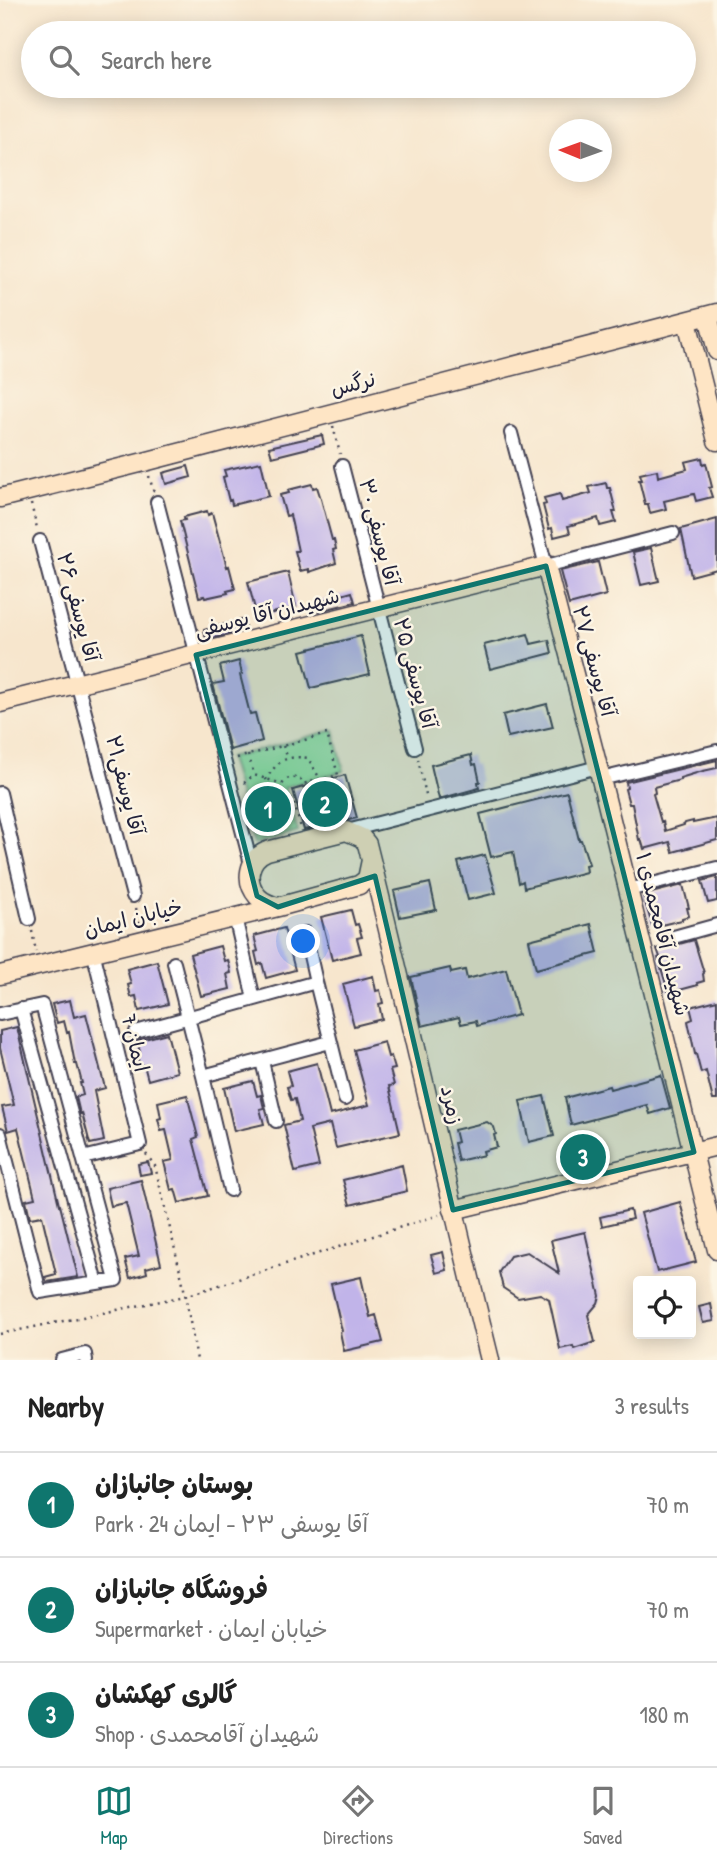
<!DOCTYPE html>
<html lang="en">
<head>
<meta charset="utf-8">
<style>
  :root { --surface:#fff; --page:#f6f6f6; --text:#222; --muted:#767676; --line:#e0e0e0; --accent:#0f766e }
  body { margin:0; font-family:"Patrick Hand","Playpen Sans Arabic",sans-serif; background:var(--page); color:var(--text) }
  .controls { position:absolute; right:21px; bottom:21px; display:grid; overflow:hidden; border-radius:7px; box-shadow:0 4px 18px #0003 }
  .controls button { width:63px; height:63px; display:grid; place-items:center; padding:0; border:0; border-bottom:2px solid var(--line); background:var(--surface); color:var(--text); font:35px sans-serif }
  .compass { position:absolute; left:549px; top:119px; width:63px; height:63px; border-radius:50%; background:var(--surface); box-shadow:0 4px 18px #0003; rotate:271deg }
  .you { position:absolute; left:304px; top:942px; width:24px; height:24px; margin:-18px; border:5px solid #fff; border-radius:50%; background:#1a73e8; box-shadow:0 0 0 10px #1a73e833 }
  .badge { display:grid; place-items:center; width:46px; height:46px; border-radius:50%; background:var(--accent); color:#fff; font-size:23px; font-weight:700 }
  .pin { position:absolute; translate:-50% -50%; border:4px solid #fff; box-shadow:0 2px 7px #0006 }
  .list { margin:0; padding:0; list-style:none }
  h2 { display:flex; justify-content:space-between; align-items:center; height:91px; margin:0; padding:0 28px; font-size:30px }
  h2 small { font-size:23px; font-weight:400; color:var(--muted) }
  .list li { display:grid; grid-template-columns:46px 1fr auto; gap:21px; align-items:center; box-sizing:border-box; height:105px; padding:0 28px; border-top:2px solid var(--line) }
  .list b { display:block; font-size:26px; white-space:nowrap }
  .list p { margin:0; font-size:23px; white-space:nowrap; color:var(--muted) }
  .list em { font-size:23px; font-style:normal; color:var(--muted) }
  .icon { flex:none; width:38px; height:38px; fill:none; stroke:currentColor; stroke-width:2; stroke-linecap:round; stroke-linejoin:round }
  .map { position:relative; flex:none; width:717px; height:1360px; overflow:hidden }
  .search { position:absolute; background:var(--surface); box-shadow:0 4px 18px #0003; left:21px; right:21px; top:21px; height:77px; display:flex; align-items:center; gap:18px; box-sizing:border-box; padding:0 24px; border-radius:38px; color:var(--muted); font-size:26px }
  .sheet { height:406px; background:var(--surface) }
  nav { display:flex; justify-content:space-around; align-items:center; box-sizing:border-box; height:98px; border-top:2px solid var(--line); background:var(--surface); font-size:19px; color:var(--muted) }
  nav a { display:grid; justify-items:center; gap:4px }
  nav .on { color:var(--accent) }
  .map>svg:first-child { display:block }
  .green { fill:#91de9c; stroke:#5a806c; stroke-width:2 }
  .building { fill:#c1b4e9 }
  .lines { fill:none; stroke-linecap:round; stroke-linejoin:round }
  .street-casing { stroke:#423f51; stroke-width:16 }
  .secondary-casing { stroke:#423f51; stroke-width:21 }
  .path { stroke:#423f51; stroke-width:2.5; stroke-dasharray:2 5; stroke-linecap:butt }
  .street { stroke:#fff; stroke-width:12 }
  .secondary { stroke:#fee5c5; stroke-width:18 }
  .marked { fill:#0f766e; fill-opacity:0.2; stroke:#0f766e; stroke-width:5; stroke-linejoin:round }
  .labels { text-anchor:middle; stroke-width:5; stroke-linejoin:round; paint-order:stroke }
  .street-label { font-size:21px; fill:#22223b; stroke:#fcf5e5 }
</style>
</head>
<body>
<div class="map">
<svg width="717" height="1360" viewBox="0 0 717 1360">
  <rect width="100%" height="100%" fill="#fcf5e5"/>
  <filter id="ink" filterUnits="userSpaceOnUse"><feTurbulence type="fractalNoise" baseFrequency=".0143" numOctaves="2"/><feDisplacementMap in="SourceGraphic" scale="14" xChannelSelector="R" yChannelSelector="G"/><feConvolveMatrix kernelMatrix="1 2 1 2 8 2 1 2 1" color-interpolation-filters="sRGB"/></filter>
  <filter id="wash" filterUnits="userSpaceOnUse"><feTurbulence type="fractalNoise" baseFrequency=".00686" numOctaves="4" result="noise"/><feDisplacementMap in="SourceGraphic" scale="28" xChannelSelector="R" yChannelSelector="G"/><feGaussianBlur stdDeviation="1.57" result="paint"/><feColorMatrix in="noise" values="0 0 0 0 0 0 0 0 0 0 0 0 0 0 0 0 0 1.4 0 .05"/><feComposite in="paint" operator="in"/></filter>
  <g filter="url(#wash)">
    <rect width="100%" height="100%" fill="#f7e6cd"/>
    <!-- green -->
    <path class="green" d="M334 730 344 771 285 787 298 832 254 845 229 758Z"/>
    <g id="blocks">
      <!-- building -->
      <path class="building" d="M322 435 324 444 272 457 269 447Z
        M702 458 703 464 706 463 712 487 709 488 712 497 696 501 694 494 664 501 666 509 650 513 648 504H645L639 480H642L640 474 657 470 658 477 687 469 685 462Z
        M261 462 269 496 232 505 231 500 229 501 223 477 226 476 224 470Z
        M188 466 191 477 166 484 163 473Z
        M606 483 607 488H610L616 512H613L616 522 600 526 598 518 568 526 570 533 554 537 552 528 549 529 543 505 546 504 544 498 560 494 562 501 591 493 589 487Z
        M312 484 313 488 317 487 321 499 332 540H334L336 549 333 550 336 563 309 572V569L300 571 295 551H298L290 515 286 516 280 495 289 493 288 490Z
        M207 511 208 515 212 513 227 567 229 566 235 589 227 591 228 593 205 598 204 596 199 597 180 521 185 520 184 517Z
        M717 519V569L691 576 681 529Z
        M651 548 659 581 641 585 633 552Z
        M598 562 606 595 569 605 560 571Z
        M288 572 296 607 257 617 248 582Z
        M352 592 355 602 319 611 317 602Z
        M243 619 246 630 206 640 204 630Z
        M528 634 531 644 549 640 552 653 490 669 484 645Z
        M361 636 370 674 311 688 301 651Z
        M239 661 242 674 240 675 250 714 255 713 262 741 230 750 213 684 224 682 220 666Z
        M547 704 553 727 508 737 503 715Z
        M471 755 473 765 476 764 480 782H478L479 788 439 799 431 765Z
        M717 760V768L703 771 680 778V780L654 787 655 793 653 794 661 822 663 821 665 831 684 825 685 823 693 821V823L717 818V840L673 852 670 842 644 849 641 839 639 840 632 804H629L625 789 627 788 626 782Z
        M345 775 357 818 304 830 293 790Z
        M567 792 579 840H581L589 864 585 865 586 872 524 888 523 881 519 883 513 852 491 857 480 814Z
        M485 855 496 893 468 900 458 862Z
        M717 877V901L708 903 702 881Z
        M430 883 436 910 400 917 394 891Z
        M683 885 689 908H687L689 916 682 918V920L661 925 660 923 652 925 643 895Z
        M351 910 355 925 358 924 362 937 357 938 361 953 332 960 321 917Z
        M591 924 598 953 536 969 529 940Z
        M284 928 295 970 266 978 262 963 258 965 255 952 258 951 254 936Z
        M694 940 704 973 703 974 704 981 697 983 698 985 676 991V989L668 991 658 958 660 957 657 949 665 947 664 944 672 946Z
        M220 946 224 961 228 960 231 973 227 974 230 989 201 996 190 954Z
        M157 961 168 1004 139 1011 136 996 131 997 128 985 131 984 127 969Z
        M450 968 451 973 465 970 467 979 506 969 518 1015 477 1026 476 1021 461 1024 459 1017 422 1026 411 977Z
        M373 976 376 991 380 990 383 1003 379 1004 382 1019 354 1026 343 984Z
        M70 1000 74 1017 86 1014 105 1088 94 1091 104 1141 90 1144 82 1113 80 1114 76 1097 83 1095 80 1083H82L77 1064H75L69 1032 67 1033 64 1021 57 1023 52 1004Z
        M717 1000V1100H713L706 1071 701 1073 696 1054H695L688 1021 693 1019 690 1007Z
        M17 1027 59 1205H60L78 1277 47 1282 45 1277 56 1274 42 1216 30 1218 26 1200 35 1198 18 1128 8 1131 2 1107 14 1105 0 1048V1031Z
        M167 1033 177 1072 148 1080 144 1065 140 1066 136 1053 140 1052 137 1041Z
        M384 1042 388 1057 391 1056 395 1069 390 1070 394 1085 389 1086 400 1133 336 1148 330 1124 310 1129 319 1166 295 1172 284 1125 300 1121 295 1099 291 1100 287 1087 291 1086 287 1071 317 1063 330 1115 369 1105 354 1050Z
        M661 1075 670 1108 650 1114 647 1105 571 1125 565 1098 609 1086 610 1089Z
        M253 1081 257 1096 261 1095 263 1104 264 1108 260 1109 264 1124 234 1131 224 1088Z
        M187 1095 198 1137 193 1139 208 1196 179 1203 175 1189 171 1190 164 1162 173 1160 166 1130 161 1131 158 1119 161 1118 158 1102Z
        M544 1096 554 1136 529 1142 520 1101Z
        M487 1122 494 1127 496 1134 494 1135 497 1147 483 1151 484 1155 458 1161 454 1143 457 1142 454 1130Z
        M148 1162 151 1173 140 1175 138 1164Z
        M402 1165 407 1191 350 1205 343 1180Z
        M141 1180 161 1264 146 1268 147 1273 130 1278 125 1259 139 1256 126 1203 111 1206 107 1188Z
        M680 1202 696 1262 657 1272 641 1213Z
        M630 1210 632 1219 602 1226 600 1217Z
        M585 1232 600 1296 598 1303 588 1315 595 1342 574 1349 573 1346 560 1349 549 1299 540 1294 518 1298 503 1288 499 1272 510 1256 527 1252 559 1273 551 1240Z
        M443 1252 447 1270 436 1273 431 1255Z
        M361 1277 370 1317 376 1315 383 1342 344 1351 340 1332 342 1331 331 1284Z
        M711 1304 714 1321 703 1323 699 1307Z"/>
    </g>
  </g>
  <g filter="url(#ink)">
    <use href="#blocks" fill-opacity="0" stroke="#423f51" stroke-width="2"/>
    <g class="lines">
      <!-- street casing -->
      <g class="street-casing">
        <path id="street" d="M511 433 546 566 673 533
          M342 466 415 748
          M157 502 251 864
          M40 541 133 896
          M601 779 717 751
          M0 793 29 919
          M347 831 598 767
          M628 890 717 868
          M235 917 254 999
          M305 933 316 982 345 1099
          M670 938 717 925
          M174 963 203 1076 330 1042
          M21 1009 97 1283
          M0 1014 42 1005 116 1280 40 1292 0 1134
          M136 1032 316 982
          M262 1061 276 1121
          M203 1076 230 1190
          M83 1158 140 1144 93 951
          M62 1360 85 1354 86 1360"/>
      </g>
      <!-- secondary casing -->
      <g class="secondary-casing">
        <path id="secondary" d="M708 316 717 351
          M687 321 717 441
          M0 498 144 462 717 313
          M0 703 546 566 598 767 717 1250
          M371 860 367 879 359 885 278 907C270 905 264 903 258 897 244 881 248 859 267 851L346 831 362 838 367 844C410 1015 447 1188 490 1360
          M0 975 278 907
          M453 1210 717 1146"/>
      </g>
      <!-- path -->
      <path class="path" d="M333 426 340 454
        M149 476 154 493
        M31 504 37 528
        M283 746 288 758
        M248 755 254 775
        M237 758 327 734 338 775 303 784 301 780 292 777C283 779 280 786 283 795L293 800 301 828
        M418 759 427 800
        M244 783 254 775 282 784
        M270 801 277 805 283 825 259 831 251 805Z
        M270 801 266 779C278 761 285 755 308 758L320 779
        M280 813 295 808
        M136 908 140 926
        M32 931 36 952
        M146 1154 155 1166 183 1283 197 1360
        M0 1334 185 1296 439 1215"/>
      <!-- street -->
      <use href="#street" class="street"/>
      <!-- secondary -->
      <use href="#secondary" class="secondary"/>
    </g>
  </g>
  <!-- marked area -->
  <path class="marked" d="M546 566 694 1152 453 1210 375 876 278 907 257 896 196 655Z"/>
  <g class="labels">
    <!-- street labels -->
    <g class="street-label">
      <text transform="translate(353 384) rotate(-14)" y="7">نرگس</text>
      <text transform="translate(379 532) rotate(76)" y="7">آقا یوسفی ۳۰</text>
      <text transform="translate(78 607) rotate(75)" y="7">آقا یوسفی ۲۶</text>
      <text transform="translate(267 613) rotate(-14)" y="7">شهیدان آقا یوسفی</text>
      <text transform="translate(594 661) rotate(75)" y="7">آقا یوسفی ۲۷</text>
      <text transform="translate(415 673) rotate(75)" y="7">آقا یوسفی ۲۵</text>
      <text transform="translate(125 785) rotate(76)" y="7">آقا یوسفی۲۱</text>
      <text transform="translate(133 918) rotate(-14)" y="7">خیابان ایمان</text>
      <text transform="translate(663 934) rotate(76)" y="7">شهیدان آقامحمدی ۱</text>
      <text transform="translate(135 1043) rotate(76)" y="7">ایمان 7</text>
      <text transform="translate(452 1105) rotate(77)" y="7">زمرد</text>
    </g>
  </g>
</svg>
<div class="controls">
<button><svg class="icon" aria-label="locate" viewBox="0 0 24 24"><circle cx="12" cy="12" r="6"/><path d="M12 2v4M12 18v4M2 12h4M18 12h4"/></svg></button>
</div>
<svg class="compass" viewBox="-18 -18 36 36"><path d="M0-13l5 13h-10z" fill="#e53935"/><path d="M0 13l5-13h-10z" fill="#767676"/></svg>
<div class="you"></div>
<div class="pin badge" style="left:268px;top:809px">1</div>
<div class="pin badge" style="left:325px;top:804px">2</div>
<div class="pin badge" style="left:583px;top:1157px">3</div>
<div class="search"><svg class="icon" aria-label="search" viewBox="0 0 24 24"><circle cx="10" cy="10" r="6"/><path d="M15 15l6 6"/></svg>Search here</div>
</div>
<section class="sheet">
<h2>Nearby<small>3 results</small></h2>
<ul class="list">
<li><span class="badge">1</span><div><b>بوستان جانبازان</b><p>Park · آقا یوسفی ۲۳ - ایمان 24</p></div><em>70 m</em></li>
<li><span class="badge">2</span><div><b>فروشگاه جانبازان</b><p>Supermarket · خیابان ایمان</p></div><em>70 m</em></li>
<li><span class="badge">3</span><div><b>گالری کهکشان</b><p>Shop · شهیدان آقامحمدی</p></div><em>180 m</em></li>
</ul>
</section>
<nav>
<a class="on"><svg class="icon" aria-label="map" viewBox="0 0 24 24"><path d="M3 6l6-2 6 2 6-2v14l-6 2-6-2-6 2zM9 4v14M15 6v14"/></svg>Map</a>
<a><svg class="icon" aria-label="directions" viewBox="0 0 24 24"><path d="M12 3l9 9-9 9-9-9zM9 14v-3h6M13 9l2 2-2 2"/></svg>Directions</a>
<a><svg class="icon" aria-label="saved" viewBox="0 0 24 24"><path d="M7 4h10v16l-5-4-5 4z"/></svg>Saved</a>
</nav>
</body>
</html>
